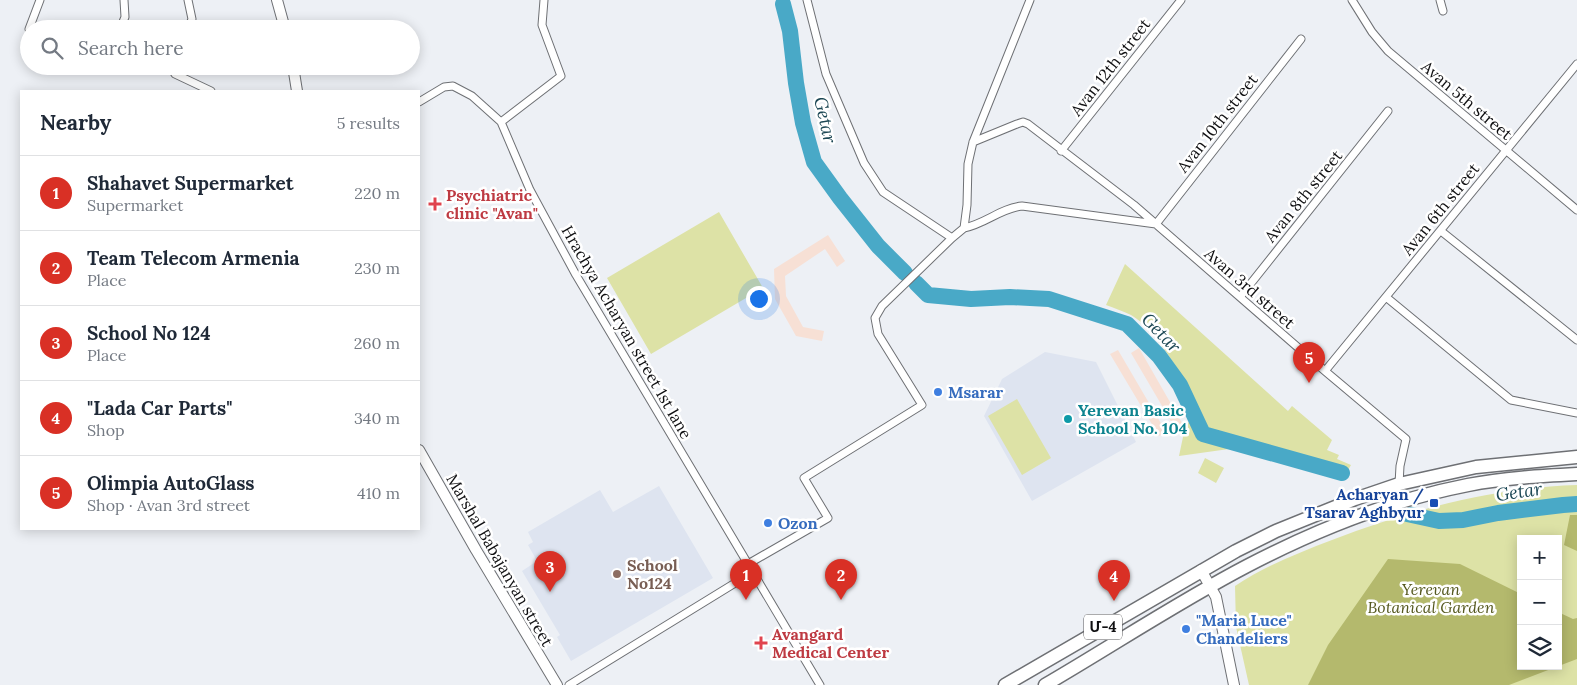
<!DOCTYPE html>
<html lang="en">
<head>
<meta charset="utf-8">
<style>
  :root { --surface:#fff; --page:#f2f2f3; --text:#1f2937; --muted:#747a83; --line:#e0e1e3; --accent:#d93025 }
  body { margin:0; font-family:Lora,"Noto Sans Armenian",serif; background:var(--page); color:var(--text) }
  .controls { position:absolute; right:15px; bottom:15px; display:grid; overflow:hidden; border-radius:0px; box-shadow:0 2px 12px #0003 }
  .controls button { width:45px; height:45px; display:grid; place-items:center; padding:0; border:0; border-bottom:1px solid var(--line); background:var(--surface); color:var(--text); font:25px sans-serif }
  .you { position:absolute; left:758px; top:298px; width:18px; height:18px; margin:-12px; border:4px solid #fff; border-radius:50%; background:#1a73e8; box-shadow:0 0 0 8px #1a73e833 }
  .badge { display:grid; place-items:center; width:32px; height:32px; border-radius:50%; background:var(--accent); color:#fff; font-size:16px; font-weight:700 }
  .pin { position:absolute; translate:-50% -41px; filter:drop-shadow(0 1px 2px #0008) }
  .pin::after { content:''; position:absolute; top:26px; width:18px; height:15px; background:inherit; clip-path:polygon(0 0,100% 0,50% 100%) }
  .list { margin:0; padding:0; list-style:none }
  h2 { display:flex; justify-content:space-between; align-items:center; height:65px; margin:0; padding:0 20px; font-size:21px }
  h2 small { font-size:16px; font-weight:400; color:var(--muted) }
  .list li { display:grid; grid-template-columns:32px 1fr auto; gap:15px; align-items:center; box-sizing:border-box; height:75px; padding:0 20px; border-top:1px solid var(--line) }
  .list b { display:block; font-size:19px; white-space:nowrap }
  .list p { margin:0; font-size:16px; white-space:nowrap; color:var(--muted) }
  .list em { font-size:16px; font-style:normal; color:var(--muted) }
  .icon { flex:none; width:28px; height:28px; fill:none; stroke:currentColor; stroke-width:2; stroke-linecap:round; stroke-linejoin:round }
  .map { position:relative; flex:none; width:1577px; height:685px; overflow:hidden }
  .search { position:absolute; background:var(--surface); box-shadow:0 2px 12px #0003; left:20px; top:20px; width:400px; height:55px; display:flex; align-items:center; gap:12px; box-sizing:border-box; padding:0 18px; border-radius:28px; color:var(--muted); font-size:19px }
  .panel { position:absolute; background:var(--surface); box-shadow:0 2px 12px #0003; left:20px; top:90px; width:400px; height:440px; border-radius:0px }
  .map>svg:first-child { display:block }
  .built { fill:#dee4f0 }
  .industrial { fill:#f7e0d5 }
  .green { fill:#dde2a6; fill-rule:evenodd }
  .forest { fill:#b4b96d }
  .lines { fill:none; stroke-linecap:round; stroke-linejoin:round }
  .river { stroke:#49a9c7; stroke-width:16 }
  .street-casing { stroke:#6e7074; stroke-width:9 }
  .secondary-casing { stroke:#6e7074; stroke-width:12 }
  .highway-casing { stroke:#6e7074; stroke-width:15 }
  .street { stroke:#fff; stroke-width:7 }
  .secondary { stroke:#fff; stroke-width:10 }
  .highway { stroke:#fff; stroke-width:12 }
  .health-dot { fill:#e0444e; stroke:#fff; stroke-width:2 }
  .shop-dot { fill:#3f7fe0; stroke:#fff; stroke-width:2 }
  .culture-dot { fill:#0f9aa8; stroke:#fff; stroke-width:2 }
  .transit-dot { fill:#1a4fb4; stroke:#fff; stroke-width:2 }
  .education-dot { fill:#8d6e63; stroke:#fff; stroke-width:2 }
  .labels { text-anchor:middle; stroke-width:5; stroke-linejoin:round; paint-order:stroke }
  .shield { fill:#fff; stroke:#575758; stroke-width:1 }
  .shield-label { font-size:15px; font-weight:bold; fill:#0f0f11 }
  .street-label { font-size:16px; fill:#0f0f11; stroke:#fff }
  .health-label { font-size:16px; font-weight:bold; fill:#be3a42; stroke:#fff; text-anchor:start }
  .shop-label { font-size:16px; font-weight:bold; fill:#366cbe; stroke:#fff; text-anchor:start }
  .culture-label { font-size:16px; font-weight:bold; fill:#0d838f; stroke:#fff; text-anchor:start }
  .transit-label { font-size:16px; font-weight:bold; fill:#164399; stroke:#fff; text-anchor:end }
  .education-label { font-size:16px; font-weight:bold; fill:#785e54; stroke:#fff; text-anchor:start }
  .park-label { font-size:16px; font-style:italic; fill:#55581f; stroke:#fff }
  .water-label { font-size:18px; font-style:italic; fill:#1d4855; stroke:#fff }
</style>
</head>
<body>
<div class="map">
<svg width="1577" height="685" viewBox="0 0 1577 685">
  <rect width="100%" height="100%" fill="#edf0f5"/>
  <!-- built -->
  <path class="built" d="M1045 352 1096 362 1136 442 1032 501 984 416 1002 379Z
    M659 486 713 578 571 661 557 637 560 635 522 571 537 561 528 545 533 542 528 532 600 490 613 512Z"/>
  <!-- industrial -->
  <path class="industrial" d="M828 235 845 261 837 267 825 249 785 276 786 296 803 327 824 331 822 341 796 336 775 299 774 269Z
    M1139 348 1182 423 1175 428 1131 353Z
    M1118 350 1166 432 1159 436 1110 354Z"/>
  <!-- green -->
  <path class="green" d="M719 212 763 288 651 354 607 278Z
    M1125 264 1288 411 1292 406 1332 440 1327 450 1339 455 1337 459 1351 465 1343 479 1236 448 1179 456 1183 437 1181 431 1197 413C1187 383 1159 331 1131 315 1123 311 1114 308 1106 305Z
    M1017 399 1051 458 1022 475 988 416Z
    M1205 458 1224 468 1216 483 1198 473Z
    M1577 485V685H1249L1236 627 1235 586C1265 566 1298 553 1332 540 1410 510 1492 488 1577 485ZM1521 539H1558V666H1521Z"/>
  <!-- forest -->
  <path class="forest" d="M1570 515H1577V551L1564 545Z
    M1388 559 1460 564 1521 594V666H1558V612L1573 619 1577 618V659L1509 685H1308L1328 645Z"/>
  <g class="lines">
    <!-- river -->
    <path class="river" d="M783 4 790 31 796 83 803 123 814 162 840 198 878 246 905 273
      M916 283 928 295 971 299 1010 297 1049 299 1127 324 1159 356 1180 385 1203 434 1342 473
      M1407 514 1439 521 1463 520 1498 513 1563 505 1577 504"/>
    <!-- street casing -->
    <g class="street-casing">
      <path id="street" d="M188 0 192 19 188 29
        M807 0 826 74 864 163 883 192 952 238
        M1352 0 1372 32 1388 51 1577 210
        M1440 0 1443 11
        M29 29 40 0
        M120 29 125 17 124 0
        M174 66 173 71 175 74 211 91
        M419 102 444 87 453 86 472 96 501 122 530 190 576 275 820 685
        M501 122 561 76 542 25 544 0
        M973 142 1017 124 1023 122 1028 124 1134 205 1325 371 1406 439 1400 466 1399 484
        M1061 151 1181 0
        M964 228C985 224 1001 208 1022 206L1156 224 1301 39
        M1441 231 1577 340
        M1240 297 1388 111
        M1386 297 1511 400 1577 413
        M1325 371 1577 64
        M748 564 828 518 804 478 922 405 878 334 875 318 882 306 952 238 964 228 967 205 968 164 973 142 1030 0
        M569 685 753 572"/>
    </g>
    <!-- secondary casing -->
    <g class="secondary-casing">
      <path id="secondary" d="M277 0 285 29
        M293 66 297 91
        M419 450 476 550 557 685
        M1201 570 1216 597 1234 685"/>
    </g>
    <!-- highway casing -->
    <g class="highway-casing">
      <path id="highway" d="M1005 685 1236 551 1276 531 1355 499 1399 484 1476 467 1577 457
        M1045 685C1112 646 1178 602 1247 566 1316 530 1391 500 1468 485 1504 478 1540 476 1577 474"/>
    </g>
    <!-- street -->
    <use href="#street" class="street"/>
    <!-- secondary -->
    <use href="#secondary" class="secondary"/>
    <!-- highway -->
    <use href="#highway" class="highway"/>
  </g>
  <!-- markers -->
  <g class="health-dot">
    <path d="M432.5 196.5h5v5h5v5h-5v5h-5v-5h-5v-5h5z"/>
    <path d="M758.5 635.5h5v5h5v5h-5v5h-5v-5h-5v-5h5z"/>
  </g>
  <g class="shop-dot">
    <circle cx="938" cy="392" r="5"/>
    <circle cx="768" cy="523" r="5"/>
    <circle cx="1186" cy="629" r="5"/>
  </g>
  <circle class="culture-dot" cx="1068" cy="419" r="5"/>
  <rect class="transit-dot" x="1429" y="498" width="10" height="10" rx="2.5"/>
  <circle class="education-dot" cx="617" cy="574" r="5"/>
  <g class="labels">
    <!-- shield labels -->
    <rect class="shield" x="1084" y="614.5" width="38" height="25" rx="4"/>
    <g class="shield-label">
      <text x="1103" y="632">Մ-4</text>
    </g>
    <!-- street labels -->
    <g class="street-label">
      <text transform="translate(1110 67) rotate(-52)" y="6">Avan 12th street</text>
      <text transform="translate(1467 100) rotate(40)" y="6">Avan 5th street</text>
      <text transform="translate(1217 123) rotate(-52)" y="6">Avan 10th street</text>
      <text transform="translate(1303 196) rotate(-51)" y="6">Avan 8th street</text>
      <text transform="translate(1440 209) rotate(-51)" y="6">Avan 6th street</text>
      <text transform="translate(1250 288) rotate(41)" y="6">Avan 3rd street</text>
      <text transform="translate(627 332) rotate(60)" y="6">Hrachya Acharyan street 1st lane</text>
      <text transform="translate(500 560) rotate(60)" y="6">Marshal Babajanyan street</text>
    </g>
    <!-- health labels -->
    <g class="health-label">
      <text x="446" y="201">Psychiatric<tspan x="446" dy="18">clinic "Avan"</tspan></text>
      <text x="772" y="640">Avangard<tspan x="772" dy="18">Medical Center</tspan></text>
    </g>
    <!-- shop labels -->
    <g class="shop-label">
      <text x="948" y="398">Msarar</text>
      <text x="778" y="529">Ozon</text>
      <text x="1196" y="626">"Maria Luce"<tspan x="1196" dy="18">Chandeliers</tspan></text>
    </g>
    <!-- culture labels -->
    <g class="culture-label">
      <text x="1078" y="416">Yerevan Basic<tspan x="1078" dy="18">School No. 104</tspan></text>
    </g>
    <!-- transit labels -->
    <g class="transit-label">
      <text x="1424" y="500">Acharyan /<tspan x="1424" dy="18">Tsarav Aghbyur</tspan></text>
    </g>
    <!-- education labels -->
    <g class="education-label">
      <text x="627" y="571">School<tspan x="627" dy="18">No124</tspan></text>
    </g>
    <!-- park labels -->
    <g class="park-label">
      <text x="1431" y="595">Yerevan<tspan x="1431" dy="18">Botanical Garden</tspan></text>
    </g>
    <!-- water labels -->
    <g class="water-label">
      <text transform="translate(825 120) rotate(77)" y="6">Getar</text>
      <text transform="translate(1161 333) rotate(46)" y="6">Getar</text>
      <text transform="translate(1519 492) rotate(-8)" y="6">Getar</text>
    </g>
  </g>
</svg>
<div class="controls">
<button>+</button>
<button>−</button>
<button><svg class="icon" aria-label="layers" viewBox="0 0 24 24"><path d="M12 4l9 5-9 5-9-5zM3 14l9 5 9-5"/></svg></button>
</div>
<div class="you"></div>
<div class="pin badge" style="left:746px;top:600px">1</div>
<div class="pin badge" style="left:841px;top:600px">2</div>
<div class="pin badge" style="left:550px;top:592px">3</div>
<div class="pin badge" style="left:1114px;top:601px">4</div>
<div class="pin badge" style="left:1309px;top:383px">5</div>
<div class="search"><svg class="icon" aria-label="search" viewBox="0 0 24 24"><circle cx="10" cy="10" r="6"/><path d="M15 15l6 6"/></svg>Search here</div>
<section class="panel">
<h2>Nearby<small>5 results</small></h2>
<ul class="list">
<li><span class="badge">1</span><div><b>Shahavet Supermarket</b><p>Supermarket</p></div><em>220 m</em></li>
<li><span class="badge">2</span><div><b>Team Telecom Armenia</b><p>Place</p></div><em>230 m</em></li>
<li><span class="badge">3</span><div><b>School No 124</b><p>Place</p></div><em>260 m</em></li>
<li><span class="badge">4</span><div><b>&quot;Lada Car Parts&quot;</b><p>Shop</p></div><em>340 m</em></li>
<li><span class="badge">5</span><div><b>Olimpia AutoGlass</b><p>Shop · Avan 3rd street</p></div><em>410 m</em></li>
</ul>
</section>
</div>
</body>
</html>
